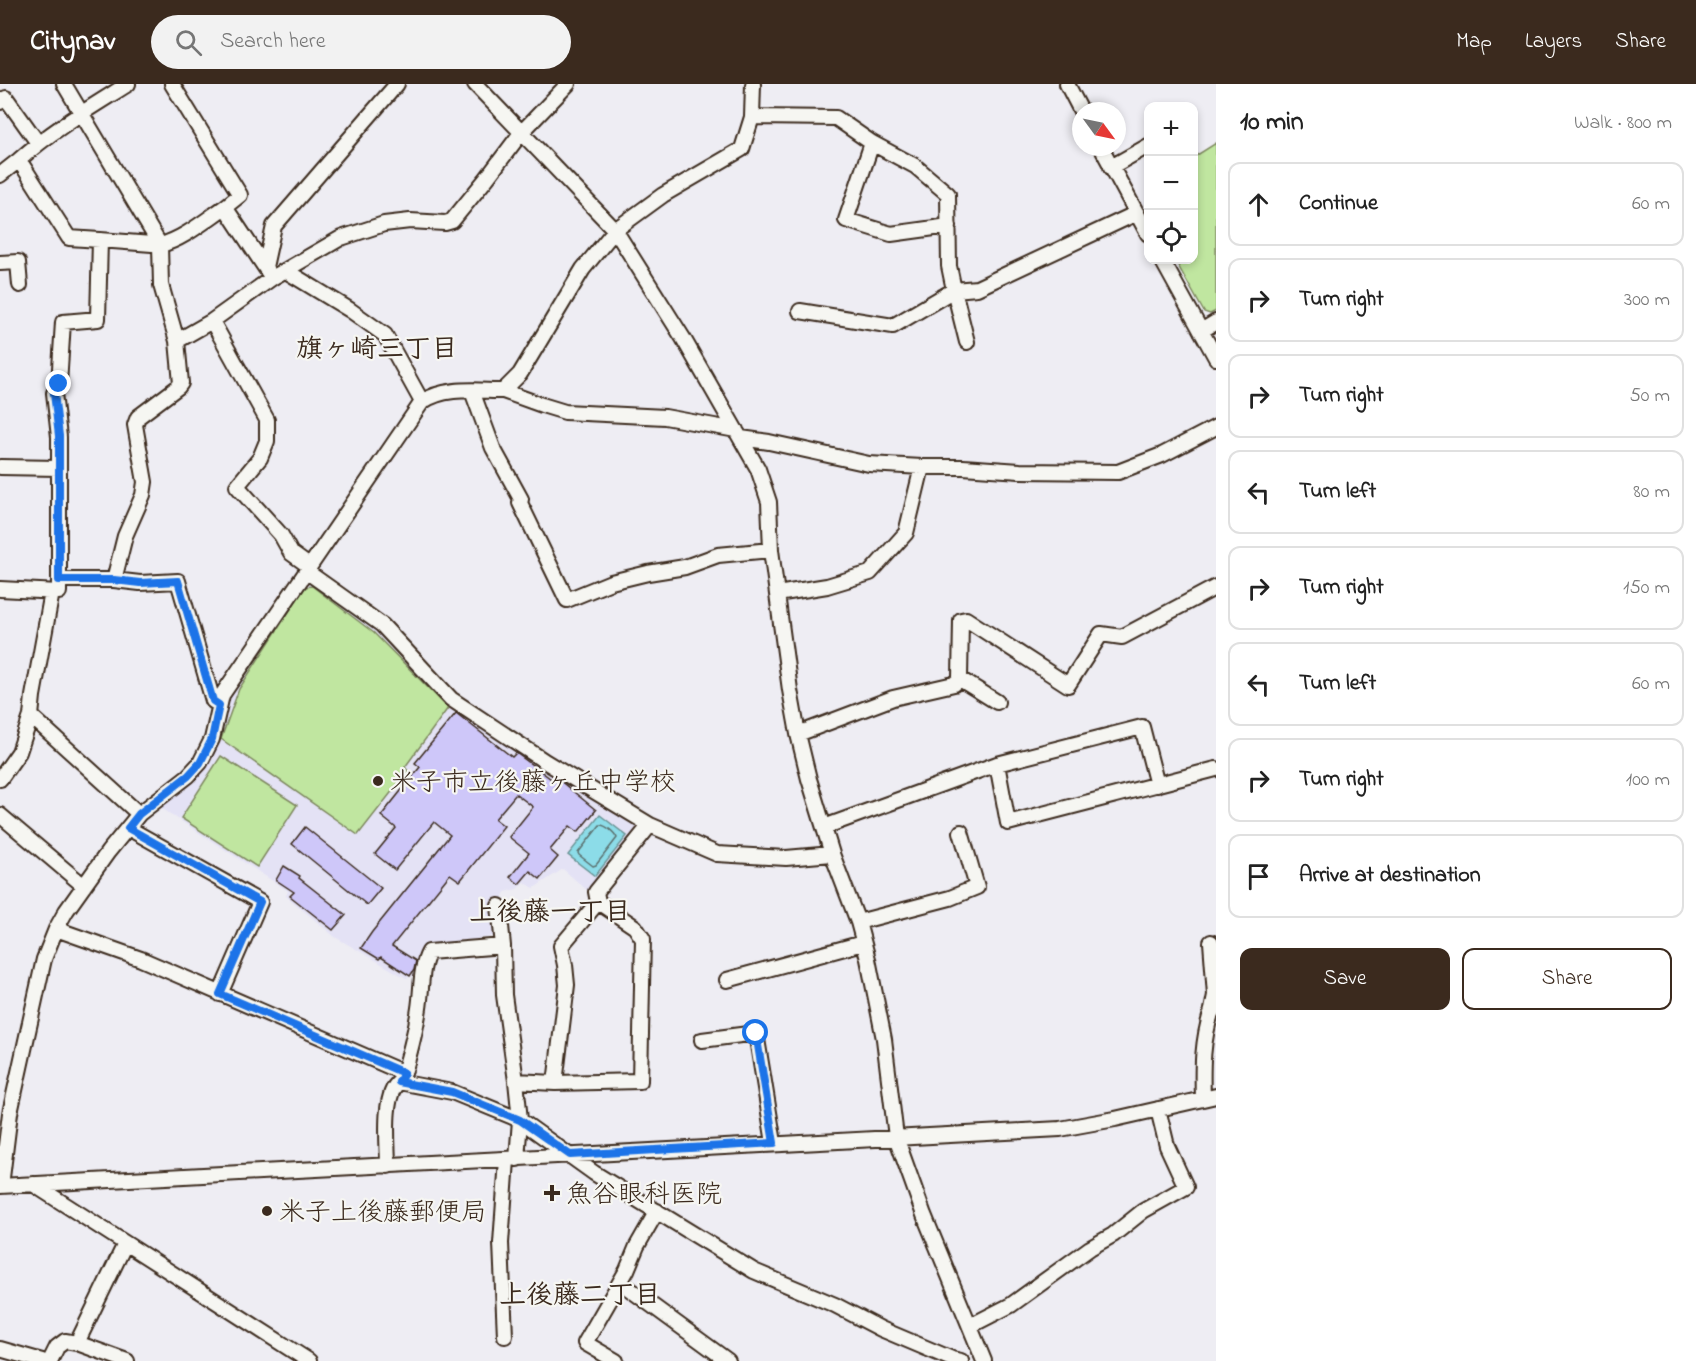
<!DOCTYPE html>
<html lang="en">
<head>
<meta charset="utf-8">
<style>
  :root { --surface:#fff; --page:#f2f2f2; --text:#222; --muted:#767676; --line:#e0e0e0; --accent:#3b2a1e }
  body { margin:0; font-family:"Indie Flower","Klee One",sans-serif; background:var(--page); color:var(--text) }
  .controls { position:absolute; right:18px; top:18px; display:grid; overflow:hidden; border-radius:12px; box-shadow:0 3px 9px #0003 }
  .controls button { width:54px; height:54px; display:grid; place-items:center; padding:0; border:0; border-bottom:2px solid var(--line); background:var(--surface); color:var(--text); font:30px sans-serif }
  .compass { position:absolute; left:1072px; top:18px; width:54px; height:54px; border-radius:50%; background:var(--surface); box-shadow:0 3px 9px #0003; rotate:123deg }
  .stop { position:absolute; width:18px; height:18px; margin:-14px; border:4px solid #1a73e8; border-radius:50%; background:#fff }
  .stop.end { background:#1a73e8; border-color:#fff; box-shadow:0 2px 6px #0008 }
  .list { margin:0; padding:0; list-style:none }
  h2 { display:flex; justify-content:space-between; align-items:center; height:78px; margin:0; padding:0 24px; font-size:26px }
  h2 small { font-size:20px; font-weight:400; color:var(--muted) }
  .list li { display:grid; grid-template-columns:39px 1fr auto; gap:18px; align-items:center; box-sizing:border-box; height:84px; margin:0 12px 12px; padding:0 12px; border:2px solid var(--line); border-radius:12px }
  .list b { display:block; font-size:22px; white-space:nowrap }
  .list em { font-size:20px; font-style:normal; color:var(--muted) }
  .actions { display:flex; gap:12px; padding:18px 24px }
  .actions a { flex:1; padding:14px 0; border:2px solid var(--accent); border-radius:12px; text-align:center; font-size:21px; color:var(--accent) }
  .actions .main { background:var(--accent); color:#fff }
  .icon { flex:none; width:33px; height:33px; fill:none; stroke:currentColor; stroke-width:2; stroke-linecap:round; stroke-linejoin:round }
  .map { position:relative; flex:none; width:1216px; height:1277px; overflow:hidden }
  header { display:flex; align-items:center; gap:36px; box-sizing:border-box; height:84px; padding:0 30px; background:var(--accent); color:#fff }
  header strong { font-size:28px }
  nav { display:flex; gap:33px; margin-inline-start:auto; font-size:21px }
  .search { width:420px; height:54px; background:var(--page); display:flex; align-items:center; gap:15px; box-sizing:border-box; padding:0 21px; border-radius:33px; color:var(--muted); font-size:22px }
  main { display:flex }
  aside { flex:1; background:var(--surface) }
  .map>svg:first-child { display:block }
  .built { fill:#e4e2f5 }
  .green { fill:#c0e6a0; stroke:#7e885f; stroke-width:1.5 }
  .water { fill:#8cdce8; stroke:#6c9597; stroke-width:1.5 }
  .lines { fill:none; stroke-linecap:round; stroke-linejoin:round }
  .shore { stroke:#5b716f; stroke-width:1.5 }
  .building { fill:#cec7f9; stroke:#3b2a1e; stroke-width:1.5 }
  .street-casing { stroke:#3b2a1e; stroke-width:18 }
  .street { stroke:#f6f6f2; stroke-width:14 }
  .route { stroke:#1a73e8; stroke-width:8 }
  .poi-dot { fill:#3b2a1e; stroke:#f6f6f2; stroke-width:2 }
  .labels { text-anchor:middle; stroke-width:4.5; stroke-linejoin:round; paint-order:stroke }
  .poi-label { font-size:26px; fill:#3b2a1e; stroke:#f6f6f2; text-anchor:start }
  .neighbourhood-label { font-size:27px; font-weight:bold; fill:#3b2a1e; stroke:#f6f6f2 }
</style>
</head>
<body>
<header>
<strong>Citynav</strong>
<div class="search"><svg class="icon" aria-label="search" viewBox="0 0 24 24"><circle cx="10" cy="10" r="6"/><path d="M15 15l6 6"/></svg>Search here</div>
<nav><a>Map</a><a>Layers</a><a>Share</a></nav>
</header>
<main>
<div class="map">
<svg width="1216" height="1277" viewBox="0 0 1216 1277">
  <rect width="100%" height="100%" fill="#eeedf3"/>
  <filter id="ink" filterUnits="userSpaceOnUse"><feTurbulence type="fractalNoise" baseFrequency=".0167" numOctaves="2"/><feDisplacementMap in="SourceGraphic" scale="12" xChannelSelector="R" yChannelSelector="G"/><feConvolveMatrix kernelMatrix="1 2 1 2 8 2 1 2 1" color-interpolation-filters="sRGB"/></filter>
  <g filter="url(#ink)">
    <!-- built -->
    <path class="built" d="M312 496 378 545 443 613 643 743 589 808 563 785 534 804 524 798 517 805 505 808 503 812 506 850 428 864 419 891 406 894 335 853 286 812 288 807 158 722 199 690 213 665 226 618 231 608 303 499Z"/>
    <!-- green -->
    <path class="green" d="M1216 59V227L1210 230 1204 228 1175 176H1194V73Z
      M312 502 374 549 448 624 405 683 408 687 358 751 221 655 239 605 305 503Z
      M221 672 297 721 257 783 181 734Z"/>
    <!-- water -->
    <path class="water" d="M600 731 627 752 595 792 568 771Z"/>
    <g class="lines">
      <!-- shore -->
      <path class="shore" d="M600 741C606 741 615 749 617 754L596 781 593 782 579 771 578 769Z"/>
    </g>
    <!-- building -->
    <path class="building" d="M456 629 512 673 516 669 554 697 556 695 559 696 596 726 578 748 570 742 550 766 558 773 540 795 530 787 519 800 510 793 529 769 509 753 533 723 516 710 495 735 504 742 460 797 450 790 392 862 416 877 414 886 410 892 381 873 379 875 361 864 372 848 450 751 434 738 395 786 375 770 396 744 381 732 420 683 415 679Z
      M305 743 381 804 367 821 292 760Z
      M284 782 300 792 299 794 346 831 333 846 290 812 294 808 276 796Z"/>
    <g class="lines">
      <!-- street casing -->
      <g class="street-casing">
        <path id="street" d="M64 0 160 161 161 201 177 257 212 237 272 194 341 154 384 140 410 137 445 139 452 137 487 94 521 49 568 0
          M172 0 240 111 225 123 272 194
          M475 0 615 146 683 254 758 385 769 418 771 466 790 606 798 650 809 695 832 770 858 838 868 875 884 955 896 1053 924 1131 984 1277
          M1067 0 1081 27
          M0 18 6 14 38 59
          M752 33 836 34 872 59 915 82 948 110 949 182 954 206 977 204 1137 129
          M872 59 846 136 891 150 949 142
          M1101 63 1148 150
          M1111 83 1148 62
          M0 91 19 76
          M100 156 69 154 19 76C52 46 90 24 128 0
          M160 161C182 156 206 136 225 123
          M1162 176 1216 274
          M0 179 18 178 20 201
          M265 183 274 142 397 0
          M286 187 350 226 385 251 422 318
          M800 227 893 242 954 206 967 258
          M212 237 267 336V357L260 374 237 402 281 451 291 469 309 482
          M1201 247 1216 238
          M472 307 493 364 521 415 520 419 567 516 611 498 648 489 685 483 718 471 771 466
          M503 307 542 321 565 328 665 333 736 346
          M741 354 769 358 869 380 922 383H963L1020 387 1118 388 1162 371 1216 343
          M0 383 59 384V508L0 505
          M59 384V353L54 309 59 300 63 238 98 235 100 156 152 160 157 157
          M306 487 382 541 451 615 546 678 650 741 717 770 786 774 832 770
          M59 496H114L125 452 143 411 145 398 135 341 138 333 178 303 181 299 177 257
          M114 496 140 499 178 497 213 617 219 621
          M52 508 33 612 31 632 139 730
          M777 510 827 502 870 489 906 449 922 383
          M960 595 961 536 966 535 1068 601 1101 550 1122 553 1216 503
          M798 650 893 614 954 600 960 595 997 618
          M997 680 1008 739 1216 685
          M0 695 19 668 31 632
          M0 731 84 802
          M824 743 997 680 1142 643 1157 701
          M128 744 260 818 220 910
          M499 822 503 862 504 911 516 997 520 1036 517 1075
          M858 838 950 814 977 803 961 748
          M56 845 141 875 404 989 399 998 452 1008 520 1036 594 1089 754 1187 835 1221 881 1245 952 1275 961 1277
          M1211 858 1215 911 1212 926
          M727 896 863 859
          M702 956 756 949 774 1059
          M404 989C410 968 416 946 419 924 422 905 420 884 429 868L503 862
          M516 997 555 999 640 997 643 855 635 843 598 818
          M555 999 567 901 565 881 561 862 598 818 596 808 650 741
          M1203 1015C1202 983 1202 957 1212 926L1216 925
          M388 1082C388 1061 382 1011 399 998
          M33 1100 309 1277
          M0 1102 1060 1045 1115 1035 1216 1012
          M1 1102 10 1029 44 875 56 845 66 827 108 768 139 730 188 692 200 679 212 655 222 611 422 318C445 302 477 307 503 307L520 290 583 185 615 146 663 111 742 65 752 33 753 0
          M620 1198 728 1277
          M970 1242 1011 1221 1090 1164 1113 1151 1143 1127 1186 1103 1167 1062 1158 1025
          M505 1252 501 1159 507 1076
          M77 1259 127 1277
          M0 1265 42 1277
          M50 1277 57 1263 65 1257 77 1259 125 1160
          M616 1277 585 1259 627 1186 637 1162 657 1127"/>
      </g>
      <!-- street -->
      <use href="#street" class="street"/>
    </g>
  </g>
  <g class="lines" filter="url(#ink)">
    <!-- route -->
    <path class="route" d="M59 300 54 309 59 352V496H114L140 499 178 497 213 617 219 621 212 655 200 679 188 692 139 730 128 744 260 818 220 910 404 989 399 998 452 1008 520 1036 570 1071 774 1059 756 949"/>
  </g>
  <!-- markers -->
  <g class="poi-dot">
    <circle cx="378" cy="697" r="6"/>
    <path d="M549 1100h6v6h6v6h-6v6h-6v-6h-6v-6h6z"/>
    <circle cx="267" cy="1127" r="6"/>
  </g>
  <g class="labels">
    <!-- poi labels -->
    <g class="poi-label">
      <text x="390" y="706">米子市立後藤ヶ丘中学校</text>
      <text x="566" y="1118">魚谷眼科医院</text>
      <text x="279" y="1136">米子上後藤郵便局</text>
    </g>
    <!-- neighbourhood labels -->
    <g class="neighbourhood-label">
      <text x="377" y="273">旗ヶ崎三丁目</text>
      <text x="550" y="836">上後藤一丁目</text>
      <text x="580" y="1219">上後藤二丁目</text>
    </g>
  </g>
</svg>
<div class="controls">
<button>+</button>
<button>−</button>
<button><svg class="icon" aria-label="locate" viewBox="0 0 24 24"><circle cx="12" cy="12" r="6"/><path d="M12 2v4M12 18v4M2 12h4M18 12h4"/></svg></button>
</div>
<svg class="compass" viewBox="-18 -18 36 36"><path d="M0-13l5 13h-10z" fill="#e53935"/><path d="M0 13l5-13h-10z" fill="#767676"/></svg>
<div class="stop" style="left:756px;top:949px"></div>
<div class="stop end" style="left:59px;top:300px"></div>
</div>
<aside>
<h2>10 min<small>Walk · 800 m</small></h2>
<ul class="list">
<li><svg class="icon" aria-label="ahead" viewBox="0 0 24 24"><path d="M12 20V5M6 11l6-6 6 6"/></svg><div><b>Continue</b></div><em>60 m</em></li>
<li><svg class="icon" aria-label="right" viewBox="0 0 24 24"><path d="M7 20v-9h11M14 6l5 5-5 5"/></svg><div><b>Turn right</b></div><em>300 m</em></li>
<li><svg class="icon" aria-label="right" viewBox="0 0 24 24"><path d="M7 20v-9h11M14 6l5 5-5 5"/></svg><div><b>Turn right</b></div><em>50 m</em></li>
<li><svg class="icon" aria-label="left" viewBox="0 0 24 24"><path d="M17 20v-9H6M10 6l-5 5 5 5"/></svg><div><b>Turn left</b></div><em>80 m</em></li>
<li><svg class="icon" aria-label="right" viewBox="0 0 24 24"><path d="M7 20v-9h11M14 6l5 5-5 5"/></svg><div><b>Turn right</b></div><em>150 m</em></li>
<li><svg class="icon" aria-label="left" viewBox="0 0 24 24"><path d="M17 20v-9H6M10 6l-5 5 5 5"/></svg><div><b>Turn left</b></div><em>60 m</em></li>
<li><svg class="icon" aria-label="right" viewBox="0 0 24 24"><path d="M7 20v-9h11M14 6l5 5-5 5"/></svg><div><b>Turn right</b></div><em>100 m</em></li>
<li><svg class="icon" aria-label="arrive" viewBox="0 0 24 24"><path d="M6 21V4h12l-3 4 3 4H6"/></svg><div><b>Arrive at destination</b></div></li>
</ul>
<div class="actions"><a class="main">Save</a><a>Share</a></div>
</aside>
</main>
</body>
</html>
